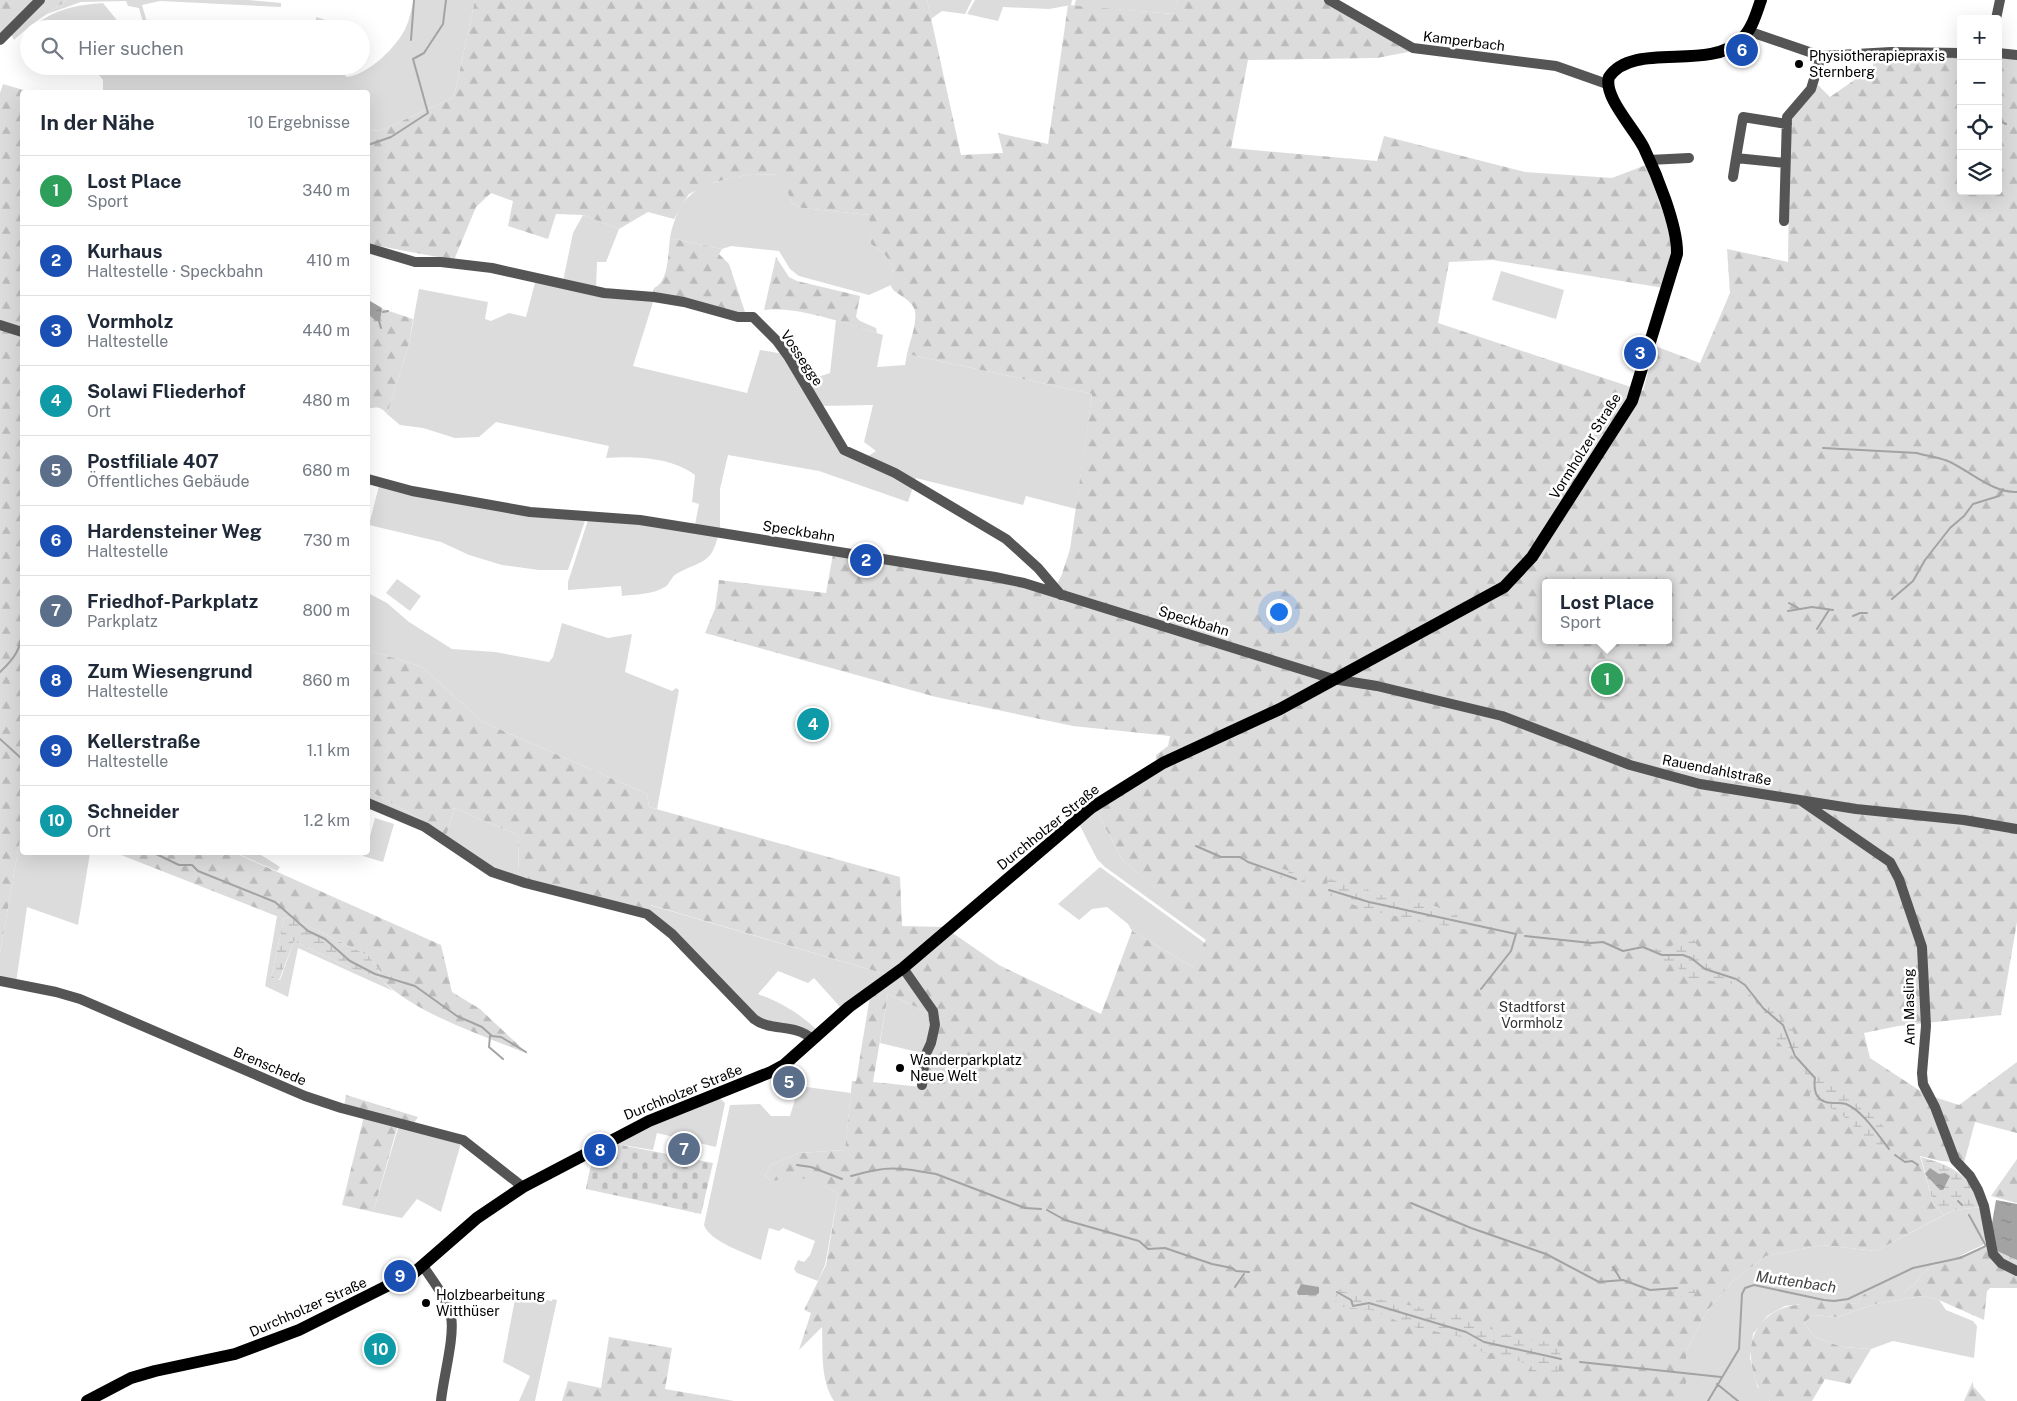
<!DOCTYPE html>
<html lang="de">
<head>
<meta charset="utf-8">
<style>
  :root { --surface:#fff; --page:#f6f6f7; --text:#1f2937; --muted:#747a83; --line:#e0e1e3; --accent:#111827 }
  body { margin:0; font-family:"Public Sans",sans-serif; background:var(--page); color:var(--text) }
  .controls { position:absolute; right:15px; top:15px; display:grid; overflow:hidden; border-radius:5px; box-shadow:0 5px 20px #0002 }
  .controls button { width:45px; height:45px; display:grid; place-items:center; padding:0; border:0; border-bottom:1px solid var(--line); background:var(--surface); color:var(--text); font:25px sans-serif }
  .you { position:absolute; left:1278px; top:611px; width:18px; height:18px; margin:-12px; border:4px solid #fff; border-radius:50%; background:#1a73e8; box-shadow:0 0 0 8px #1a73e833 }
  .badge { display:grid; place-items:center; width:32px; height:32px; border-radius:50%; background:var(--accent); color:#fff; font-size:16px; font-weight:700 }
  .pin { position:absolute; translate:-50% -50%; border:2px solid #fff; box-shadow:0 1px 5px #0006 }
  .popup { position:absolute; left:1542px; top:579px; width:130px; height:65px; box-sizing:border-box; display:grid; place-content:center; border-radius:5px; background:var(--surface); filter:drop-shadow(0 1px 4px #0005); font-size:16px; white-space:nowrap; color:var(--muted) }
  .popup b { font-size:19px; color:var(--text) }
  .popup::after { content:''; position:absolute; left:50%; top:100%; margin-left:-10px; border:10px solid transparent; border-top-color:var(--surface) }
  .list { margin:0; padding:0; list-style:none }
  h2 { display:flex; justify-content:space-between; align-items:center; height:65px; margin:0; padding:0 20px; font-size:21px }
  h2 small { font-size:16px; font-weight:400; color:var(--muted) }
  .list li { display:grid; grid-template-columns:32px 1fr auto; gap:15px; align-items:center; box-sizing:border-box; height:70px; padding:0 20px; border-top:1px solid var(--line) }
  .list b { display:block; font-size:19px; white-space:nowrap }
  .list p { margin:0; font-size:16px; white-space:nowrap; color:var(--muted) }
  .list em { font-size:16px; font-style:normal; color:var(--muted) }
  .icon { flex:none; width:28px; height:28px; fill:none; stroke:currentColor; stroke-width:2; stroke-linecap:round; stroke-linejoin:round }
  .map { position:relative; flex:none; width:2017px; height:1401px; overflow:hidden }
  .search { position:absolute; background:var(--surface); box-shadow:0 5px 20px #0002; left:20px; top:20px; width:350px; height:55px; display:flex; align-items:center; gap:12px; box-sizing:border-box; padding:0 18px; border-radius:28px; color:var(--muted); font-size:19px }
  .panel { position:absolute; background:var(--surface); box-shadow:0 5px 20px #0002; left:20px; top:90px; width:350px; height:765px; border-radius:5px }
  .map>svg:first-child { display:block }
  .grass { fill:#dcdcdc }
  .forest { fill:url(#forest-firs); fill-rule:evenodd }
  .wetland { fill:url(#wetland-marsh) }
  .cemetery { fill:url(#cemetery-stones) }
  .water { fill:url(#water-ripples) }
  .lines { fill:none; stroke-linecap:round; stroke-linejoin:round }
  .stream { stroke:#a3a3a3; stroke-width:2 }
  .minor { stroke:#555; stroke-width:10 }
  .major { stroke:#000; stroke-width:12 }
  .poi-dot { fill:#000; stroke:#fff; stroke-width:2 }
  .labels { text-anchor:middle; stroke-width:5; stroke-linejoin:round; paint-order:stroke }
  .street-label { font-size:14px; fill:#000; stroke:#fff }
  .poi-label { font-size:14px; fill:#000; stroke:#fff; text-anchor:start }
  .park-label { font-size:14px; fill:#333; stroke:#fff }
  .water-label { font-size:15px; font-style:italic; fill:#444; stroke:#fff }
</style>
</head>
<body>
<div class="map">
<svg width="2017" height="1401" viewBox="0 0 2017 1401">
  <defs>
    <pattern id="forest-firs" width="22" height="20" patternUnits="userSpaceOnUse" patternTransform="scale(1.25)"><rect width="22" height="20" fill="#dcdcdc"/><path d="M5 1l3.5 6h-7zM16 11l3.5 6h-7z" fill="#bbb"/></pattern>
    <pattern id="wetland-marsh" width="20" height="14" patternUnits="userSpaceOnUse" patternTransform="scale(1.25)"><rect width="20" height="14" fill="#dcdcdc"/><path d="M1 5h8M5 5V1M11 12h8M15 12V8" fill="none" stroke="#bbb"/></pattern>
    <pattern id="cemetery-stones" width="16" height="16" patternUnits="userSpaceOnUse" patternTransform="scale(1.25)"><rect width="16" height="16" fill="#dcdcdc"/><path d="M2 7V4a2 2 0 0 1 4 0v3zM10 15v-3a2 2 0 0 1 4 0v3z" fill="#bbb"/></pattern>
    <pattern id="water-ripples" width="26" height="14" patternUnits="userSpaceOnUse" patternTransform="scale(1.25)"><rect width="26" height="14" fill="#a3a3a3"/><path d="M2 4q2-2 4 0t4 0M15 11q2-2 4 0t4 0" fill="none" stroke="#8b8b8b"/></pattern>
  </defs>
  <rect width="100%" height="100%" fill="#fff"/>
  <!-- grass -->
  <path class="grass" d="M67 0H248L281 3V7L160 1 142 5 149 29H145L139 8 128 6 126 1 81 2 47 14Z
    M414 0H475L454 97 382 130 368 131V92H103V80L92 66 200 69 340 66V71L347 77C368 75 398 46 406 27 410 19 411 9 414 0Z
    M927 0H972L965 14 942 11 931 19Z
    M975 0H1072L1071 5 1049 9 1003 7 998 21 967 14Z
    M1076 0H1177L1175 14 1074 6Z
    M103 3 124 29 33 27C54 9 76 5 103 3Z
    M316 17 348 27V29H316Z
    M751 174 782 175 792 203 802 208 870 215 871 244 885 255 893 267 891 285 869 295 799 276 790 269 779 251 731 246 722 249 670 238C681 186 704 184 751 174Z
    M583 215 619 229 606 262H597L596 288 563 281 573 233Z
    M1501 271 1564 290 1556 319 1492 300Z
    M536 279 654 299 633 366 747 393 760 350 784 354 841 449 914 484 908 502 819 471 728 455 720 489V530L695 525 699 504 692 502 695 475C672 457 633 456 606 458L609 446 496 422 479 437 455 438 423 428 400 425 387 414 409 344 419 289 488 302 485 319 491 321 509 313 526 317Z
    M836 320 883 335 877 367 905 365 907 354 1092 394 1076 509 1026 496 1023 505 916 478 914 482 868 456 876 451 864 442 873 405 819 406 806 381 830 373Z
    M379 486 586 518 568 570H539L502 565 469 555 441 542 369 525Z
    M589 517 718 535C712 565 699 561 678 573 671 576 670 584 665 587 652 595 636 594 622 596L621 586 568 590V582Z
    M397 579 421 596 410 611 386 593Z
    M368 593 387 603 409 622 452 649 495 652 549 662 553 657 562 623 608 638 632 634 625 672 672 691 676 688 679 690 657 809 649 807 647 794 483 722 422 667 368 650Z
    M368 790 420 819 446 837 454 808 518 835 519 880 510 878 368 801Z
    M1096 810 1123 861 1211 931 1206 940 1105 867 1097 859 1079 824Z
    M375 818 394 824 383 862 363 856 365 853 368 852V843Z
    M22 828V852L90 853 78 925 27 907 16 983 0 980V953Z
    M236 853H258L280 867 277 871Z
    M1100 867 1205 943 1193 967 1132 931 1128 924 1107 907 1092 909 1079 920 1058 904Z
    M650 905 885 974 842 1009 814 978 808 983 778 971 758 994C782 1003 799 1013 817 1030L814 1033 762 1022 649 913Z
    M277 916 284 919 271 978 280 980 294 941 355 970 378 977 393 991 298 948 288 997 265 986Z
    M888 994 929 1013 926 1054 880 1043Z
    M799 1086 851 1093 845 1150 798 1153 771 1165 765 1175 771 1181C804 1175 810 1176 838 1194L825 1265 818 1281 797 1273 794 1269 798 1260 804 1262 810 1255 815 1241 783 1228 779 1231 769 1228 761 1260C745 1253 709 1241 704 1225L730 1105 760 1104 771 1116H790Z
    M719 1098 725 1103 716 1147 657 1133 653 1150 617 1144 624 1136Z
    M399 1125 461 1143 441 1212 417 1199 402 1218 373 1212Z
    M1982 1207 1988 1234 1983 1245 1951 1260 1933 1265 1921 1275 1915 1284 1903 1293 1879 1283 1862 1296 1857 1304 1828 1301 1785 1306 1767 1316 1753 1334 1750 1358 1757 1386 1770 1401H1686V1351L1708 1310 1734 1280 1766 1256 1822 1245 1876 1251 1954 1210Z
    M516 1294 552 1301 553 1299 557 1300 535 1401H519L530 1376 503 1362Z
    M1922 1296 1939 1300 1946 1310 1973 1321 1977 1326 1974 1358 1893 1341 1871 1349 1842 1347 1815 1337 1804 1323 1813 1315 1837 1317 1875 1304Z"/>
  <!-- forest -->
  <path class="forest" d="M0 0H37L0 35Z
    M45 0H67L31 25 14 40 11 34Z
    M475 0H927L961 155 1003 153 998 133 1048 144 1068 5 1174 14 1177 0H1326L1413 51 1377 58 1248 60 1231 148 1377 161 1384 136 1525 172 1612 178 1646 165 1673 240 1671 262 1664 288 1493 260 1449 262 1438 323 1643 391 1655 346 1700 363 1730 293 1727 249 1788 262 1790 117 1818 85 1830 97 1873 67 1874 56 1961 55V191H1998V57L2017 58V922L2001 1015 1898 1026 1864 1033 1870 1058 1925 1094 1959 1105 2017 1062V1133L1975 1122 1964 1163 1941 1161 1920 1156 1933 1203 1944 1215 1876 1251 1822 1245 1766 1256 1734 1280 1708 1310 1686 1351V1401H834C820 1380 823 1351 822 1327L799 1350 811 1313 804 1310 826 1265 838 1194C810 1176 804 1176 771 1181L765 1175 771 1165 798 1153 845 1150 852 1081H856L870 996 885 974 651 905 648 913 519 880 518 835 454 808 446 837 420 819 368 790V650L422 667 483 722 647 794 649 807 900 877 902 926 944 927 999 965 1101 1014 1132 931 1193 967 1210 931 1123 861 1096 810 1156 761V755L1168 746 1170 736 1073 726 936 697 705 633 715 609 719 580 826 593 833 554 986 579 1052 595 1062 574 1070 549 1092 394 907 354C910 341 917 324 915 311 912 298 893 294 891 286 890 281 893 272 893 267L885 255 871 244 869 215 802 208 792 203 781 175 751 174 715 182 689 194 674 219 648 212 619 229 583 215 556 214 548 239 508 226 513 201 491 193 476 207 454 260 368 244V131L382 130 454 97ZM1546 583H1668V640H1546ZM888 994 929 1013 922 1087 873 1082Z
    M3 84 30 92H22V828L0 953V93Z
    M670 238 722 249 719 254 729 264 745 312 740 315 652 295 654 288C669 282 668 252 670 238Z
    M776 257 789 277 797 281 860 296 856 317 860 321 876 328 877 333C848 324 794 305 764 310Z
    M368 304 413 319 409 344 387 414C380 406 377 407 368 409Z
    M116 853H235L441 945 452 992 480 1009 528 1054C479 1034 416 1014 378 977L380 971 369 956 290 917 284 919Z
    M346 1095 418 1117 414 1123 399 1121 373 1212 342 1205 365 1112 344 1107Z
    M2017 1159V1203L1991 1196Z
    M1988 1247 2017 1260V1288H1990L1987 1291 1984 1320 1939 1300 1922 1296 1875 1304 1837 1317 1813 1315 1804 1323 1815 1337 1842 1347 1871 1349 1850 1384 1825 1379 1812 1401H1770C1766 1396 1760 1391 1758 1386 1755 1382 1755 1375 1753 1371 1744 1333 1764 1308 1802 1304L1805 1298 1857 1304 1862 1296 1879 1283 1895 1284 1903 1293 1915 1284 1921 1275 1933 1265Z
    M609 1337 672 1348 665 1389 734 1401H562L568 1381 601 1388Z
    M1973 1381V1386L1986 1401H1964Z"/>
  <!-- wetland -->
  <path class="wetland" d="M1269 864 1306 877 1304 887 1281 878 1266 865Z
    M1327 878 1405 902 1425 903 1454 912 1468 930 1370 911 1328 895Z
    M290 917 369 956 380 971 378 977 355 970 294 941 279 980 271 978 284 919Z
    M1686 932 1694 940 1707 963 1747 983 1767 999 1771 1007 1793 1031 1802 1059 1822 1071 1837 1090 1846 1089 1885 1128 1884 1155 1841 1114 1810 1096C1810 1069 1795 1059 1777 1041V1030L1747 991 1734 984 1704 980 1696 985 1675 965 1647 957 1648 946 1666 952Z
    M1921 1157C1954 1166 1968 1174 1982 1207L1954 1210 1944 1215 1933 1203Z
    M1672 1283 1696 1290 1691 1301 1673 1293Z
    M1339 1291 1468 1317C1493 1334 1528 1340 1557 1343L1561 1357 1558 1372 1532 1370 1524 1363 1497 1353H1483L1474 1343 1462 1337 1409 1326 1371 1310 1344 1307 1335 1301Z"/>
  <!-- cemetery -->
  <path class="cemetery" d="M616 1144 713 1163 701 1214 586 1189C592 1159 590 1160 616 1144Z"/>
  <!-- water -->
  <path class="water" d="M370 301 382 308 380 321H376L368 314Z
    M1930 1168 1939 1174 1945 1173 1950 1176 1943 1190H1940L1925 1174Z
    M1996 1200 2017 1204V1260L1988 1247Z
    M1301 1284 1319 1287V1293L1316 1295H1298L1297 1292Z"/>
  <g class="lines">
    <!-- stream -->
    <path class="stream" d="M411 40 414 0
      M1998 120 2006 124
      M368 145 391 137 428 113 413 59 424 53 443 24 446 0
      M383 312 388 311
      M379 321 381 328
      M1823 448 1917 453C1926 456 1943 458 1950 462 1971 472 1993 493 2017 492
      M1892 599 1913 581 1925 560 1950 528 1964 516 1973 504 1999 496 2003 489
      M1789 603 1798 608
      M1788 611 1812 607 1833 610
      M1853 616 1860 613H1867
      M1817 629 1829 610
      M0 672C14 659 22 648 22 629
      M0 739 22 759
      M1196 846 1221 857H1240L1248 862 1296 879
      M152 852 179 865H192L198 871 275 902 308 931 325 939 350 961 375 974 415 986 457 1016 482 1027 492 1036 501 1037 526 1052
      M1329 890 1369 902 1516 934 1511 951 1481 989
      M1525 936 1591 943 1603 942 1623 951 1643 947 1662 955H1683L1691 958 1705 969 1736 979 1745 985 1763 1008 1783 1025 1795 1056 1815 1078C1814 1085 1814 1094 1820 1099 1828 1106 1837 1101 1846 1104 1863 1111 1878 1135 1889 1149
      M490 1036 489 1047 503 1059
      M1895 1155 1905 1162 1912 1161 1918 1165
      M797 1165 811 1167 842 1179
      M851 1176C860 1174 869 1171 877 1170 896 1166 918 1171 936 1174L1025 1208 1041 1209
      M1958 1201 1962 1205
      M1411 1203 1471 1228 1546 1254 1599 1282 1623 1280 1650 1290 1677 1288
      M1047 1210 1065 1220 1139 1241 1148 1249 1165 1248 1212 1264 1232 1268 1236 1271 1249 1272
      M1613 1267 1621 1280
      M1235 1287 1244 1274
      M1337 1292 1351 1300 1353 1306 1369 1303 1466 1332 1484 1342 1561 1359
      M1580 1362 1721 1377
      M1717 1384 1738 1401
      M1708 1401 1739 1349 1742 1294 1745 1288 1754 1285 1824 1300 1834 1301 1848 1299 1913 1268 1960 1258 1986 1246 1969 1215"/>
    <!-- minor -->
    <path class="minor" d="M1329 0 1413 48 1556 66 1607 84
      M1996 19 2000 0
      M1748 31 1821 56 1891 52 1961 53
      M0 40 40 0
      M1998 53 2017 55
      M1649 160 1689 158
      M1785 163 1736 158 1743 117 1787 124
      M1733 177 1736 158
      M1784 221 1787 117 1811 89 1821 56
      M368 248 415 262H441L492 268 604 293 654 297 684 302 738 317H753L777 341 788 356 844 450 895 473 1006 539 1038 568 1061 595
      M0 325 22 332
      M368 479 412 491 530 512 640 520 995 577 1024 583 1333 679 1377 686 1502 716 1630 765 1700 784 1856 809 1964 820 2017 829
      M1800 800 1890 862 1899 879 1922 947 1926 1026 1922 1073 1923 1084 1935 1107 1955 1160 1970 1176 1978 1190 1984 1206 1993 1254 2001 1263 2017 1271
      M368 803 425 827 492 872 525 883 647 914 672 934 754 1019C771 1032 795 1023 812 1039
      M903 968 933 1011 935 1025 931 1043 925 1056 922 1085
      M0 981 56 992 80 999 305 1096 341 1108 463 1140 523 1187
      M423 1266C433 1281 447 1298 451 1317 455 1336 443 1379 441 1401"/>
    <!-- major -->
    <path class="major" d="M87 1401 131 1378 155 1371 235 1354 299 1330 415 1272 477 1218 523 1187 649 1121 771 1072 784 1065 849 1007 903 968 1091 808 1163 763 1280 709 1504 587 1532 557 1632 401 1677 254C1678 226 1656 173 1644 148 1635 129 1603 97 1609 77 1633 41 1708 71 1740 41 1752 30 1756 14 1761 0"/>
  </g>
  <!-- markers -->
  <g class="poi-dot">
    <circle cx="1799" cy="64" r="5"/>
    <circle cx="900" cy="1068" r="5"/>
    <circle cx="426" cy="1303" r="5"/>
  </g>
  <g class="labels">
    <!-- street labels -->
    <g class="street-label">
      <text transform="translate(1464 41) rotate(7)" y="5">Kamperbach</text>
      <text transform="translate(802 358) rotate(56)" y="5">Vossegge</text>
      <text transform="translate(1585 446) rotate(-58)" y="5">Vormholzer Straße</text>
      <text transform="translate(799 531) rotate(9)" y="5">Speckbahn</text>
      <text transform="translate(1194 621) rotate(17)" y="5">Speckbahn</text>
      <text transform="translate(1717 770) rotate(11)" y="5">Rauendahlstraße</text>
      <text transform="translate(1048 827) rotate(-39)" y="5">Durchholzer Straße</text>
      <text transform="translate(1909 1007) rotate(-91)" y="5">Am Masling</text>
      <text transform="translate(270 1066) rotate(23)" y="5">Brenschede</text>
      <text transform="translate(683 1092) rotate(-22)" y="5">Durchholzer Straße</text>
      <text transform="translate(308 1307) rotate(-24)" y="5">Durchholzer Straße</text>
    </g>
    <!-- poi labels -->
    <g class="poi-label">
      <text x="1809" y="61">Physiotherapiepraxis<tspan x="1809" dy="16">Sternberg</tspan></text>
      <text x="910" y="1065">Wanderparkplatz<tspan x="910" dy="16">Neue Welt</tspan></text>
      <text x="436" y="1300">Holzbearbeitung<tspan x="436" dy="16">Witthüser</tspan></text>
    </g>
    <!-- park labels -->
    <g class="park-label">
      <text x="1532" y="1012">Stadtforst<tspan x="1532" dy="16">Vormholz</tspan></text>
    </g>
    <!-- water labels -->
    <g class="water-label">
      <text transform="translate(1796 1282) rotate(8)" y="5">Muttenbach</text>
    </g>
  </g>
</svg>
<div class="controls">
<button>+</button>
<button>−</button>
<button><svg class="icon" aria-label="locate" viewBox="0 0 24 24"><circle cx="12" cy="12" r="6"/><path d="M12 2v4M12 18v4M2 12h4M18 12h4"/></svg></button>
<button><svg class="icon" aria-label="layers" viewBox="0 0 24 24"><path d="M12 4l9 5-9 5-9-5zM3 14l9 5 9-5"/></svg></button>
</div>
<div class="you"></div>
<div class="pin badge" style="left:1607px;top:679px;background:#2e9e5b">1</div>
<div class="popup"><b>Lost Place</b>Sport</div>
<div class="pin badge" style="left:866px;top:560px;background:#1a4fb4">2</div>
<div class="pin badge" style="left:1640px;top:353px;background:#1a4fb4">3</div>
<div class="pin badge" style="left:813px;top:724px;background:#0f9aa8">4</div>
<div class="pin badge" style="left:789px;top:1082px;background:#5c6f8a">5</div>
<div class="pin badge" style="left:1742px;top:50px;background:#1a4fb4">6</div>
<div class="pin badge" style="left:684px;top:1149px;background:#5c6f8a">7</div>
<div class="pin badge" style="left:600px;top:1150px;background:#1a4fb4">8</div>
<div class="pin badge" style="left:400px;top:1276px;background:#1a4fb4">9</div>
<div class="pin badge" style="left:380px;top:1349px;background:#0f9aa8">10</div>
<div class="search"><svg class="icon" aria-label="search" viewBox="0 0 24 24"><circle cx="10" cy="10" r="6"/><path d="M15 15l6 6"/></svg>Hier suchen</div>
<section class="panel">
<h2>In der Nähe<small>10 Ergebnisse</small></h2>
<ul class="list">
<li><span class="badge" style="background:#2e9e5b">1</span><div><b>Lost Place</b><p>Sport</p></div><em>340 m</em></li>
<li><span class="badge" style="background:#1a4fb4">2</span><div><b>Kurhaus</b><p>Haltestelle · Speckbahn</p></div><em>410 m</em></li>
<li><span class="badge" style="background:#1a4fb4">3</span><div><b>Vormholz</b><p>Haltestelle</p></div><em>440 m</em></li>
<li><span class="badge" style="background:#0f9aa8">4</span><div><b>Solawi Fliederhof</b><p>Ort</p></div><em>480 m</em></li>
<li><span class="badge" style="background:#5c6f8a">5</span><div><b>Postfiliale 407</b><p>Öffentliches Gebäude</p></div><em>680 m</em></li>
<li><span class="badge" style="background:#1a4fb4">6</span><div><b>Hardensteiner Weg</b><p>Haltestelle</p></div><em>730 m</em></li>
<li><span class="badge" style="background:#5c6f8a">7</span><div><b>Friedhof-Parkplatz</b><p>Parkplatz</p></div><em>800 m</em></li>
<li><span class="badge" style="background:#1a4fb4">8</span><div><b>Zum Wiesengrund</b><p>Haltestelle</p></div><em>860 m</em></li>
<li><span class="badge" style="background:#1a4fb4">9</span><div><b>Kellerstraße</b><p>Haltestelle</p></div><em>1.1 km</em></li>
<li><span class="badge" style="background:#0f9aa8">10</span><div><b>Schneider</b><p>Ort</p></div><em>1.2 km</em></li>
</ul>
</section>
</div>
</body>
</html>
